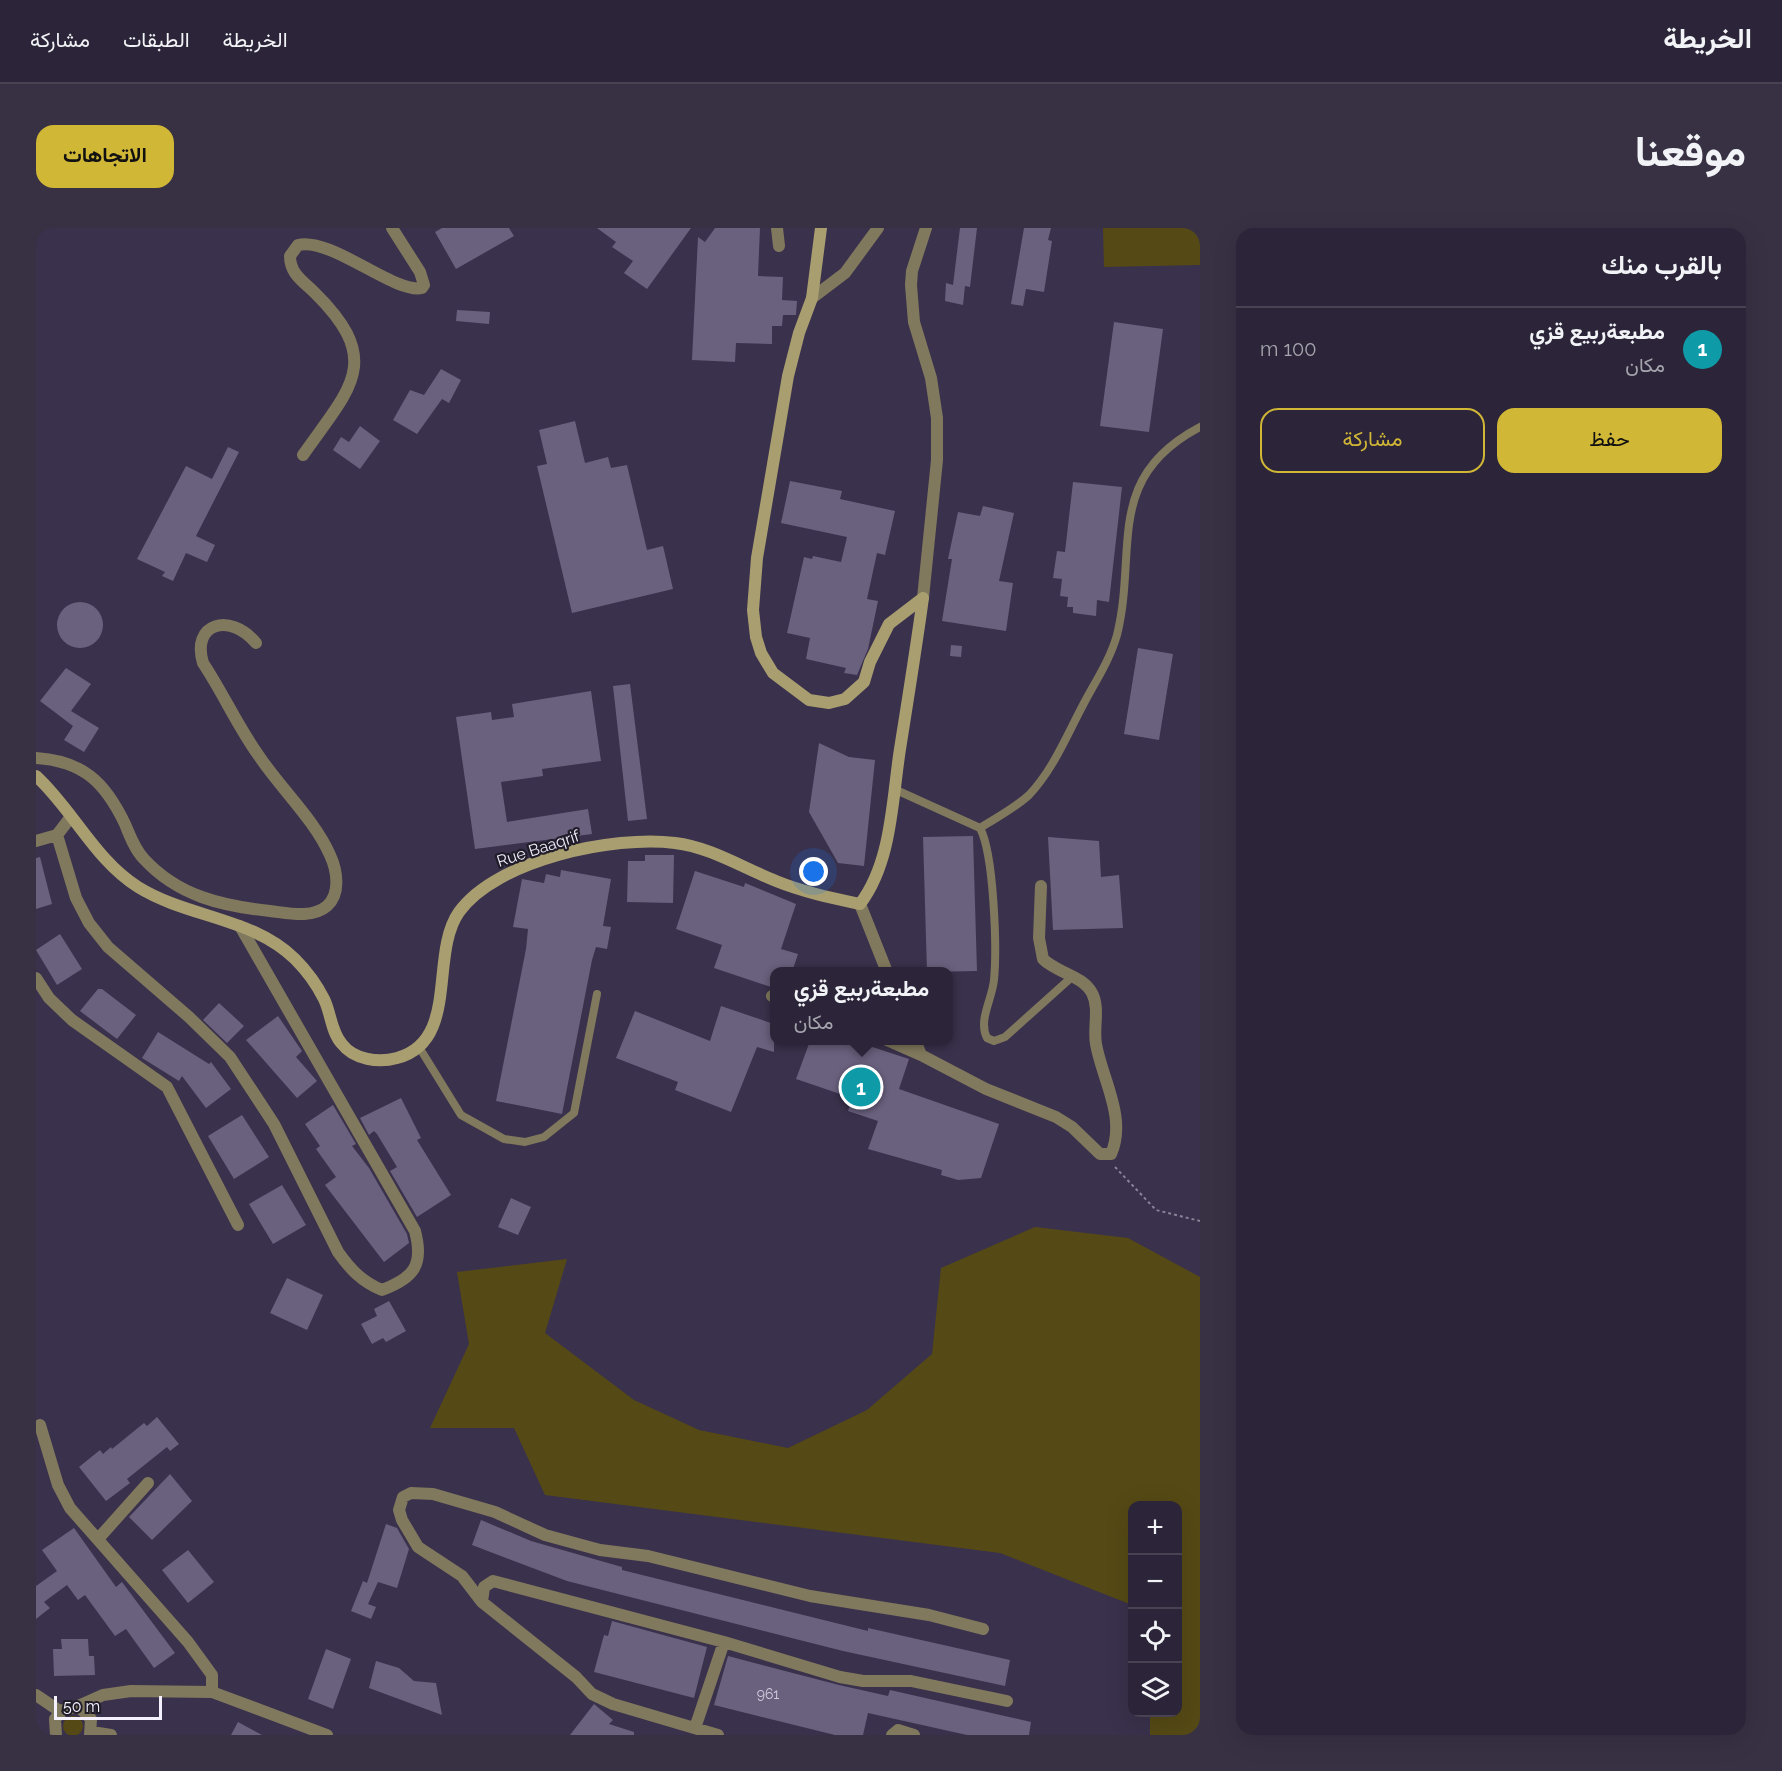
<!DOCTYPE html>
<html lang="ar">
<head>
<meta charset="utf-8">
<style>
  :root { --surface:#2c2539; --page:#383144; --text:#f1f3f6; --muted:#a6a5ae; --line:#484253; --accent:#d1b736 }
  body { margin:0; font-family:Raleway,Vazirmatn,sans-serif; background:var(--page); color:var(--text); direction:rtl }
  .controls { position:absolute; right:18px; bottom:18px; display:grid; overflow:hidden; border-radius:12px; box-shadow:0 6px 24px #0002 }
  .controls button { width:54px; height:54px; display:grid; place-items:center; padding:0; border:0; border-bottom:2px solid var(--line); background:var(--surface); color:var(--text); font:30px sans-serif }
  .scale { position:absolute; left:18px; bottom:15px; width:108px; box-sizing:border-box; padding-left:6px; border:3px solid #f4f0fe; border-top:0; font-size:16px; line-height:21px; white-space:nowrap; color:#f4f0fe; -webkit-text-stroke:4px #201c28; paint-order:stroke }
  .you { position:absolute; left:778px; top:644px; width:21px; height:21px; margin:-15px; border:4px solid #fff; border-radius:50%; background:#1a73e8; box-shadow:0 0 0 9px #1a73e833 }
  .badge { display:grid; place-items:center; width:39px; height:39px; border-radius:50%; background:var(--accent); color:#fff; font-size:20px; font-weight:700 }
  .pin { position:absolute; translate:-50% -50%; border:3px solid #fff; box-shadow:0 2px 6px #0006 }
  .popup { position:absolute; left:734px; top:739px; width:183px; height:78px; box-sizing:border-box; display:grid; place-content:center; border-radius:12px; background:var(--surface); filter:drop-shadow(0 2px 4px #0005); font-size:20px; white-space:nowrap; color:var(--muted) }
  .popup b { font-size:22px; color:var(--text) }
  .popup::after { content:''; position:absolute; left:50%; top:100%; margin-left:-12px; border:12px solid transparent; border-top-color:var(--surface) }
  .list { margin:0; padding:0; list-style:none }
  h2 { display:flex; justify-content:space-between; align-items:center; height:78px; margin:0; padding:0 24px; font-size:26px }
  h2 small { font-size:20px; font-weight:400; color:var(--muted) }
  .list li { display:grid; grid-template-columns:39px 1fr auto; gap:18px; align-items:center; box-sizing:border-box; height:84px; padding:0 24px; border-top:2px solid var(--line) }
  .list b { display:block; font-size:22px; white-space:nowrap }
  .list p { margin:0; font-size:20px; white-space:nowrap; color:var(--muted) }
  .list em { font-size:20px; font-style:normal; color:var(--muted) }
  .actions { display:flex; gap:12px; padding:18px 24px }
  .actions a { flex:1; padding:14px 0; border:2px solid var(--accent); border-radius:18px; text-align:center; font-size:21px; color:var(--accent) }
  .actions .main { background:var(--accent); color:#111 }
  .icon { flex:none; width:33px; height:33px; fill:none; stroke:currentColor; stroke-width:2; stroke-linecap:round; stroke-linejoin:round }
  .map { position:relative; flex:none; width:1164px; height:1507px; overflow:hidden; direction:ltr; border-radius:18px }
  header { display:flex; align-items:center; gap:36px; box-sizing:border-box; height:84px; padding:0 30px; background:var(--surface); border-bottom:2px solid var(--line) }
  header strong { font-size:28px }
  nav { display:flex; gap:33px; margin-inline-start:auto; font-size:21px }
  .intro { display:flex; align-items:center; justify-content:space-between; box-sizing:border-box; height:144px; padding:0 36px }
  h1 { margin:0; font-size:42px }
  .button { padding:15px 27px; border-radius:18px; background:var(--accent); color:#111; font-size:21px; font-weight:700 }
  main { display:flex; gap:36px; padding:0 36px }
  aside { flex:1; background:var(--surface); border-radius:18px; box-shadow:0 6px 24px #0002 }
  .map>svg:first-child { display:block }
  .green { fill:#554a15 }
  .building { fill:#6a617e }
  .lines { fill:none; stroke-linecap:round; stroke-linejoin:round }
  .path { stroke:#8a8398; stroke-width:2; stroke-dasharray:3 3; stroke-linecap:butt }
  .lane { stroke:#80795d; stroke-width:8 }
  .street { stroke:#80795d; stroke-width:12 }
  .secondary { stroke:#a89e70; stroke-width:12 }
  .labels { text-anchor:middle; stroke-width:4.5; stroke-linejoin:round; paint-order:stroke }
  .number-label { font-size:14px; fill:#d2ccde }
  .street-label { font-size:16px; fill:#f4f0fe; stroke:#201c28 }
</style>
</head>
<body>
<header>
<strong>الخريطة</strong>
<nav><a>الخريطة</a><a>الطبقات</a><a>مشاركة</a></nav>
</header>
<div class="intro"><h1>موقعنا</h1><a class="button">الاتجاهات</a></div>
<main>
<aside>
<h2>بالقرب منك<small></small></h2>
<ul class="list">
<li><span class="badge" style="background:#0f9aa8">1</span><div><b>مطبعةربيع قزي</b><p>مكان</p></div><em>100 m</em></li>
</ul>
<div class="actions"><a class="main">حفظ</a><a>مشاركة</a></div>
</aside>
<div class="map">
<svg width="1164" height="1507" viewBox="0 0 1164 1507">
  <rect width="100%" height="100%" fill="#3a314c"/>
  <!-- green -->
  <path class="green" d="M1067 0H1164V37L1068 39Z
    M999 999 1092 1010 1164 1049V1507H1114V1485L1142 1484V1278H1096V1377L964 1325 509 1267 478 1200H394L433 1116 421 1044 531 1031 509 1105 598 1172 663 1202 752 1220 831 1182 896 1126 905 1040Z
    M27 1498a10 10 0 1 1 20 0a10 10 0 1 1-20 0Z"/>
  <!-- building -->
  <path class="building" d="M406 0H473L478 8 420 41 399 4Z
    M561 0H655L611 61 588 45 597 33 576 19 580 14Z
    M679 0H724L722 48 747 49 746 72 761 73 760 87H747L746 98H736V116L700 115 699 134 656 132 662 9 669 14Z
    M924 0H941L934 59 929 58 927 77 909 73 910 55 917 57Z
    M988 0H1015L1012 12 1016 13 1008 64 990 61 987 78 975 76Z
    M421 82 454 84 453 96 420 93Z
    M1078 94 1127 101 1113 204 1064 198Z
    M405 141 425 152 413 175 406 171 381 206 357 192 374 162 388 167Z
    M539 193 549 235 572 229 575 240 591 237 611 322 627 318 637 361 536 385 501 238 511 236 503 202Z
    M324 198 344 213 324 241 297 222 305 209 313 214Z
    M192 219 203 224 160 308 179 317 171 334 150 325 137 353 126 348 129 344 101 331 150 238 176 251Z
    M754 253 806 263 804 271 859 283 849 327 841 325 831 371 842 373 832 421 821 447 808 445 810 440 770 431 774 410 751 405 768 329 776 331 777 328 805 334 811 309 745 295Z
    M1037 254 1086 259 1073 374 1061 372 1060 388 1037 385V379H1031L1032 369 1024 368 1026 351 1017 350 1021 323 1029 324Z
    M947 278 978 285 963 353 977 355 970 403 906 393 916 331H912L922 284 944 288Z
    M21 397a23 23 0 1 1 46 0a23 23 0 1 1-46 0Z
    M915 417 926 418 925 429 914 428Z
    M1102 420 1137 426 1123 512 1088 506Z
    M30 440 55 456 35 483 63 500 48 524 28 512 37 498 4 473Z
    M594 456 611 591 592 593 577 458Z
    M555 463 565 533 506 541 507 548 465 554 471 594 552 581 556 606 439 621 420 489 455 484 456 492 478 489 476 476Z
    M783 515 813 529 839 532 828 638 802 635 773 584Z
    M937 608 941 743 891 744 887 609Z
    M1012 609 1063 613 1065 649 1083 647 1087 700 1017 702Z
    M609 627H638L637 675 591 674 592 633H609Z
    M4 629 16 676 0 681V630Z
    M525 642 575 651 567 698 575 699 571 721 560 719 556 732 526 886 460 873 490 721 492 701 477 699 486 651 508 655 510 646 524 649Z
    M659 643 708 659 709 655 760 676 745 721 762 726 756 744H738V760L678 740 686 717 640 701Z
    M24 706 46 741 21 757 0 722Z
    M62 761H66L100 787 81 811 44 783Z
    M183 775 208 798 191 815 167 792Z
    M685 778 738 796V824L721 819 695 884 639 862 642 854 580 830 599 783 674 813Z
    M242 788 266 823 260 829 281 853 261 870 210 812Z
    M122 804 173 836 175 834 195 861 170 880 146 848 143 853 106 830Z
    M774 813H818L873 831 863 861 963 896 945 950 922 952 905 947 906 942 832 921 842 893 812 883 816 870 760 851Z
    M365 870 385 910 381 912 415 967 381 989 354 943 361 939 341 906 338 903 333 907 324 890Z
    M297 877 320 916 316 918 333 940 371 1006 373 1015 348 1034 289 957 300 949 280 921 284 918 269 896Z
    M206 887 233 929 198 951 172 908Z
    M246 957 270 997 237 1016 213 976Z
    M475 970 495 979 482 1007 462 999Z
    M251 1050 287 1067 271 1102 234 1085Z
    M353 1073 370 1103 350 1114 347 1110 336 1116 325 1096 341 1088 338 1081Z
    M121 1189 143 1216 134 1223 131 1219 91 1251 94 1255 70 1273 43 1239 64 1222 67 1226 75 1219 76 1221 108 1195 111 1198Z
    M134 1246 156 1273 116 1312 93 1289Z
    M445 1292 495 1313 586 1339V1342L832 1403V1400L974 1432 969 1458 807 1423 531 1353 436 1317Z
    M350 1296 361 1300 373 1321 361 1360 342 1354 332 1376 340 1379 335 1391 315 1383 327 1353 331 1355Z
    M38 1300 80 1359 86 1354 139 1425 118 1440 90 1401 79 1408 49 1367 42 1372 31 1357 8 1374 14 1380 0 1391V1358L21 1343 6 1322Z
    M152 1322 178 1354 152 1375 126 1342Z
    M576 1393 671 1419 658 1470 558 1444 568 1407 572 1408Z
    M25 1411H52L53 1428H58L59 1447 18 1448 17 1421H26Z
    M290 1421 315 1431 297 1481 272 1471Z
    M692 1428 803 1457 852 1468 854 1462 995 1494 993 1507H931L832 1485 827 1507H799L678 1477Z
    M340 1433 363 1440 378 1453 400 1455 406 1487 333 1460Z
    M558 1476 577 1492 573 1496 598 1504V1507H534Z
    M202 1494 226 1507H195Z"/>
  <g class="lines">
    <!-- path -->
    <path class="path" d="M1079 939 1120 982 1164 993"/>
    <!-- lane -->
    <path class="lane" d="M858 561 944 600C958 626 961 720 958 752 956 772 942 792 951 810L958 813 969 809 1037 748
      M944 600C960 590 979 580 993 567 1017 542 1031 507 1047 477 1059 454 1074 432 1081 407 1102 322 1067 250 1164 199
      M383 819 425 887 468 911 489 914 508 909 538 885 561 766"/>
    <!-- street -->
    <path class="street" d="M741 0 743 18
      M776 70 809 45 842 0
      M267 227C313 161 349 134 279 65 267 53 254 46 254 28L262 17C296 9 358 66 386 60L388 57 384 44 356 0
      M887 370 901 232V190L895 150 878 94 875 57 876 43 890 0
      M0 530C47 533 69 554 89 596 94 608 99 622 108 631 142 668 186 678 234 683 252 685 276 691 291 678 305 666 301 642 294 627 278 591 245 561 223 528 202 499 187 465 167 435 155 395 194 384 220 415
      M21 607 40 670 53 695 72 719 153 789 194 829 238 896 302 1024C314 1041 326 1054 346 1062 378 1050 388 1037 379 1003L204 698
      M0 613 21 607 34 590
      M824 676 851 744
      M0 750 13 770 36 792 131 859 202 997
      M736 768 738 769
      M851 812 885 827 879 812
      M885 827 950 861 1020 889 1036 899 1064 926H1075C1091 890 1066 851 1060 816 1057 800 1064 780 1056 765 1046 747 1021 745 1007 731L1003 710 1005 658
      M4 1197 22 1257 34 1280 152 1414 176 1447V1464
      M62 1311 112 1255
      M446 1374 448 1359 457 1353 688 1414 804 1449 827 1453H875L971 1473
      M0 1467 25 1484
      M40 1479 46 1482 55 1491 54 1507
      M659 1500 688 1414
      M56 1504 75 1507
      M20 1507 19 1491 27 1482 40 1479 67 1467 95 1463 176 1464 291 1507
      M682 1507 577 1476 556 1466 540 1449 446 1374 426 1348 382 1319 366 1292 363 1282 367 1269 375 1265 397 1266 459 1284 509 1307 564 1322 612 1328 774 1368 893 1387 947 1401
      M856 1507 862 1502 878 1507"/>
    <!-- secondary -->
    <path class="secondary" d="M785 0 776 70 763 105 752 148 721 330 717 382 720 409 725 425 737 445 773 472 793 475 809 471 828 454 834 434 853 396 887 370
      M0 548C37 582 59 632 102 659 152 690 216 689 259 731 270 742 281 757 288 771 295 785 295 804 306 816 318 832 343 835 361 830 424 813 393 727 423 684 460 632 578 607 639 615 674 619 707 640 740 653 767 664 796 670 824 676 856 634 856 572 864 521 872 471 880 421 887 370"/>
  </g>
  <g class="labels">
    <!-- number labels -->
    <g class="number-label">
      <text x="732" y="1471">961</text>
    </g>
    <!-- street labels -->
    <g class="street-label">
      <text transform="translate(502 620) rotate(-18)" y="6">Rue Baaqrif</text>
    </g>
  </g>
</svg>
<div class="controls">
<button>+</button>
<button>−</button>
<button><svg class="icon" aria-label="locate" viewBox="0 0 24 24"><circle cx="12" cy="12" r="6"/><path d="M12 2v4M12 18v4M2 12h4M18 12h4"/></svg></button>
<button><svg class="icon" aria-label="layers" viewBox="0 0 24 24"><path d="M12 4l9 5-9 5-9-5zM3 14l9 5 9-5"/></svg></button>
</div>
<div class="scale">50 m</div>
<div class="you"></div>
<div class="pin badge" style="left:825px;top:859px;background:#0f9aa8">1</div>
<div class="popup"><b>مطبعةربيع قزي</b>مكان</div>
</div>
</main>
</body>
</html>
